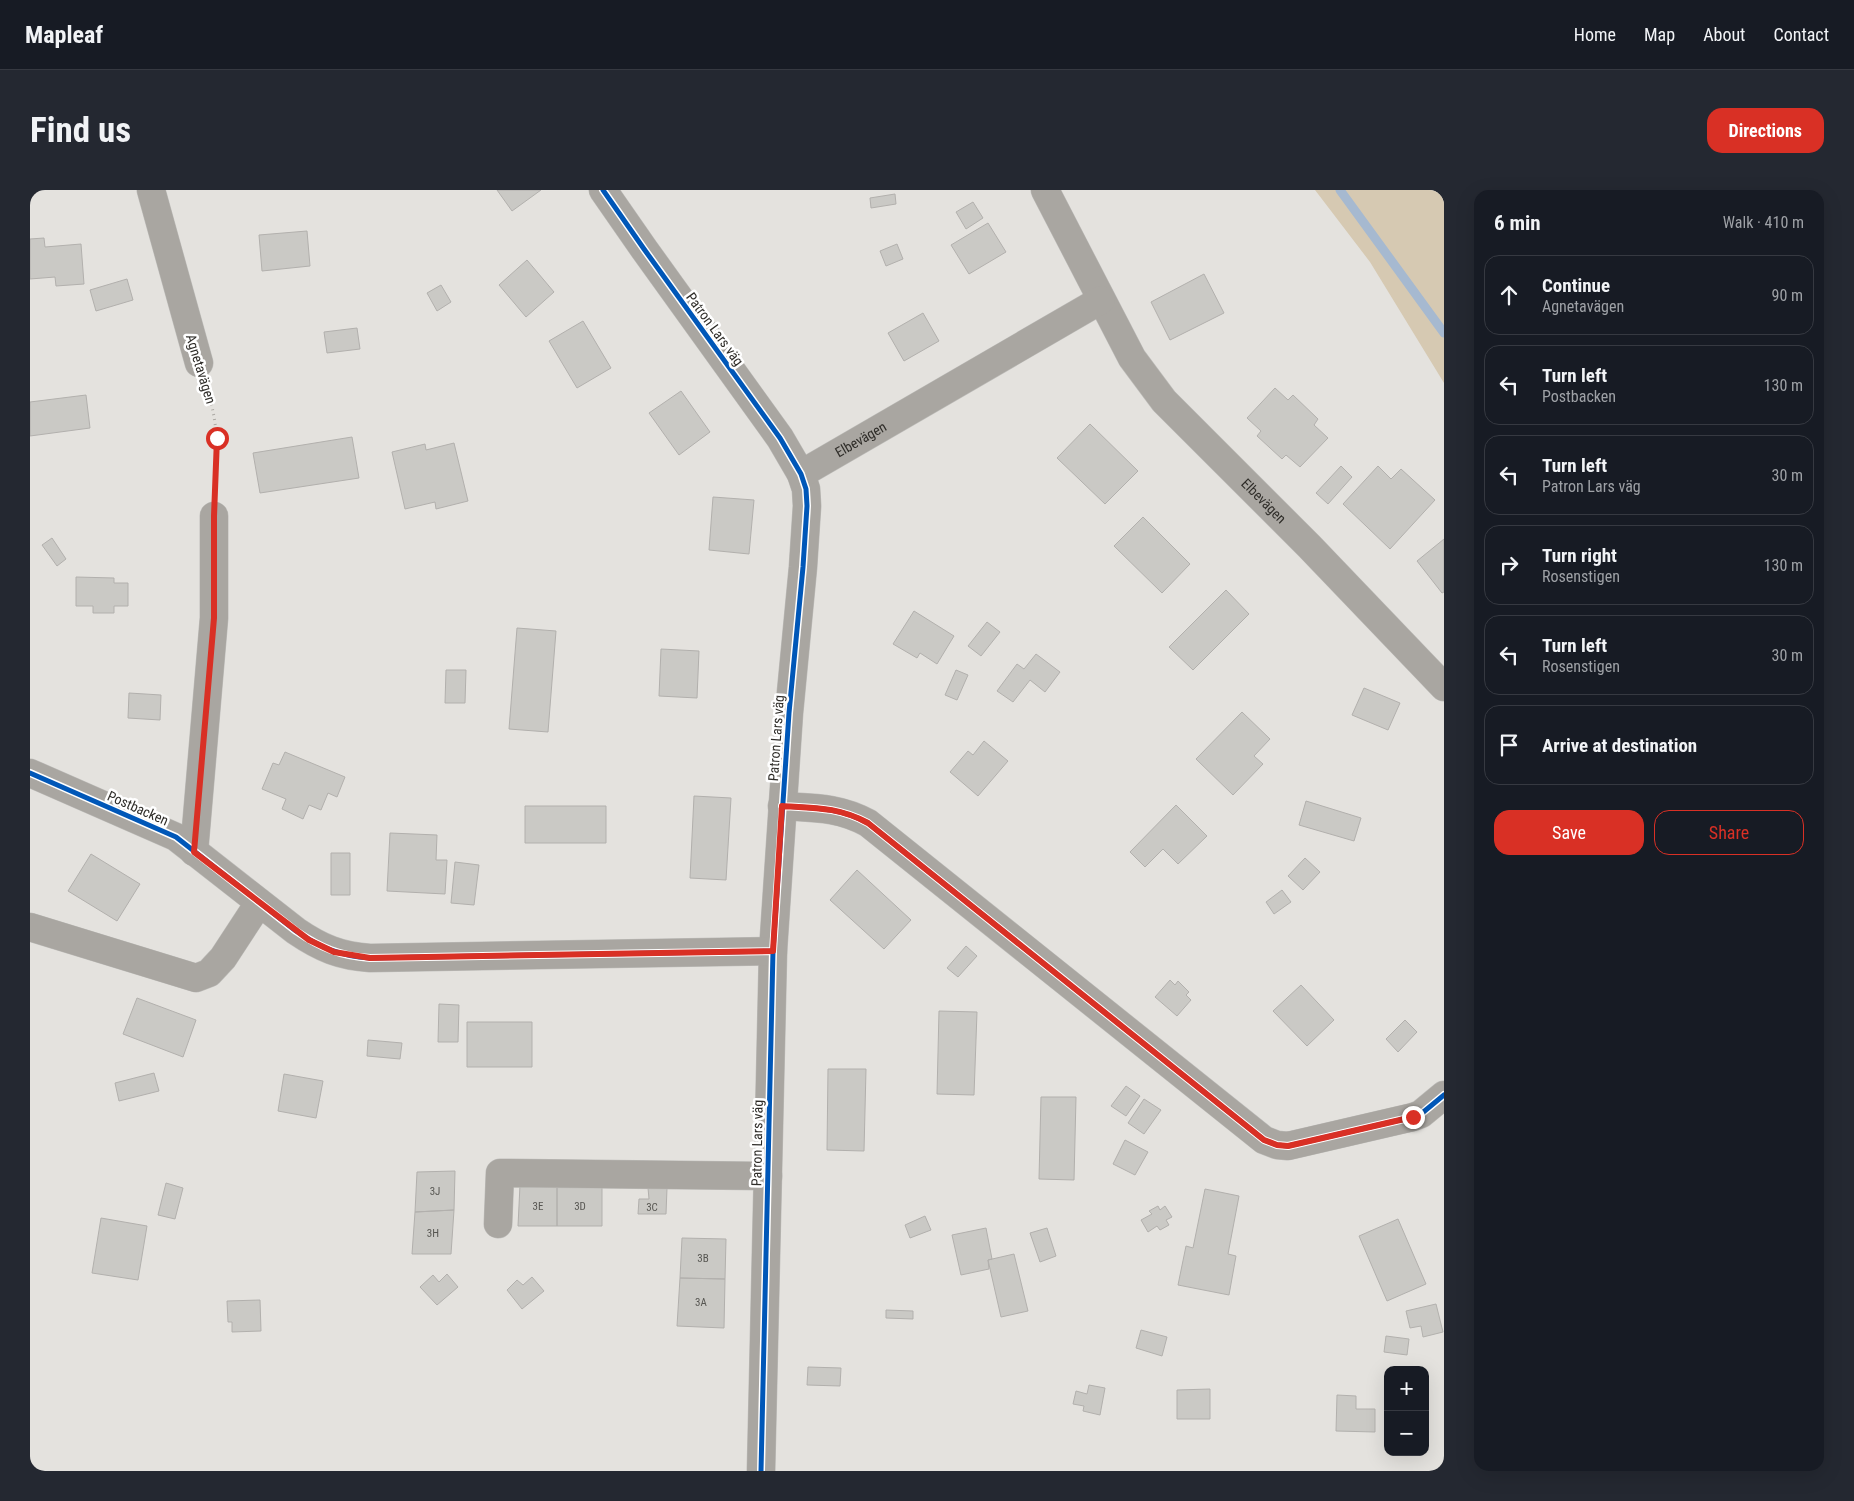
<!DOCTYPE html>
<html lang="en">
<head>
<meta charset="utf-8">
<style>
  :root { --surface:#171b24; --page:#242831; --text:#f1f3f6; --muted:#9ea1a6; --line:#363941; --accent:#d93025 }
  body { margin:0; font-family:"Roboto Condensed",sans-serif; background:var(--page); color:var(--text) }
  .controls { position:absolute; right:15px; bottom:15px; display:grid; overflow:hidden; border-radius:10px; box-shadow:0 5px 20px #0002 }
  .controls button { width:45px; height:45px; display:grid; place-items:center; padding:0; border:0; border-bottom:1px solid var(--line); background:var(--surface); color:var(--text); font:25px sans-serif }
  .stop { position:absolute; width:15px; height:15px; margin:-11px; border:4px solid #d93025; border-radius:50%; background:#fff }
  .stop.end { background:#d93025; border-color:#fff; box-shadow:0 1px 5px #0008 }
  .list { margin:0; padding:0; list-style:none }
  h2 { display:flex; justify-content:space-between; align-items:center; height:65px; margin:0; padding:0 20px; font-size:21px }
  h2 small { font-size:16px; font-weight:400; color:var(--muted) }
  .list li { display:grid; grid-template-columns:32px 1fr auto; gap:15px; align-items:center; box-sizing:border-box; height:80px; margin:0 10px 10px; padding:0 10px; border:1px solid var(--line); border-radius:15px }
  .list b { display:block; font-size:19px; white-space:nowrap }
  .list p { margin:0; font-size:16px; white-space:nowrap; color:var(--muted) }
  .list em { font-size:16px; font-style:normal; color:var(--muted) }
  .actions { display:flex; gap:10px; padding:15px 20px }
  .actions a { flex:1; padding:11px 0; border:1px solid var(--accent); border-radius:15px; text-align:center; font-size:18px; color:var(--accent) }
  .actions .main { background:var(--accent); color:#fff }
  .icon { flex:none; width:28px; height:28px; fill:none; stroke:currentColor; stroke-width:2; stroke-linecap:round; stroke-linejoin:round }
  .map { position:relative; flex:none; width:1414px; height:1281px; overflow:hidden; border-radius:15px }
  header { display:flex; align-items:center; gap:30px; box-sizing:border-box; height:70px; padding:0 25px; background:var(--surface); border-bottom:1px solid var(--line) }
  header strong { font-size:24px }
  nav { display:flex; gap:28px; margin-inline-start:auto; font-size:18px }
  .intro { display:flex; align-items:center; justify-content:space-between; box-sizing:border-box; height:120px; padding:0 30px }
  h1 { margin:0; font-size:35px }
  .button { padding:12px 22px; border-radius:15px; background:var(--accent); color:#fff; font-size:18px; font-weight:700 }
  main { display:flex; gap:30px; padding:0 30px }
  aside { flex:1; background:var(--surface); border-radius:15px; box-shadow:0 5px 20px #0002 }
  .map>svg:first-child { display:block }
  .green { fill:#d6c9b2 }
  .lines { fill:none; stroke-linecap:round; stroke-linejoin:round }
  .stream { stroke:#a6b9d0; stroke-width:9 }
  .building { fill:#cac9c5; stroke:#b2b0ad }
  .street-casing { stroke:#bfbebb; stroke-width:29 }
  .path { stroke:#aca9a4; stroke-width:3; stroke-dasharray:1 4; stroke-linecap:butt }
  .street { stroke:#a9a6a1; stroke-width:28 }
  .cycleway-casing { stroke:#fff; stroke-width:8 }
  .cycleway { stroke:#0057b8; stroke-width:5 }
  .route { stroke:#d93025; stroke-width:6 }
  .labels { text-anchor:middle; stroke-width:5; stroke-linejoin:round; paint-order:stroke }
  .number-label { font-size:11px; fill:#575652 }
  .street-label { font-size:14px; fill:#2f2d29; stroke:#fff }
</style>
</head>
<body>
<header>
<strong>Mapleaf</strong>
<nav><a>Home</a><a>Map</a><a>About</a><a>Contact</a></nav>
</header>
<div class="intro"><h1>Find us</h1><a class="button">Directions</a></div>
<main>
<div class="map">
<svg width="1414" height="1281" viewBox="0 0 1414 1281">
  <rect width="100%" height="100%" fill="#e4e2de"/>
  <!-- green -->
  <path class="green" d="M1285 0H1414V193L1340 72Z"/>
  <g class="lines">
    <!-- stream -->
    <path class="stream" d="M1310 0 1414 143"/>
  </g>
  <!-- building -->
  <path class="building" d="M467 0H511L482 21Z
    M865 4 866 14 841 18 840 8Z
    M943 12 953 28 936 39 926 22Z
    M958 33 976 62 939 84 921 55Z
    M277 41 280 76 232 81 229 45Z
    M14 48 15 57 51 54 54 94 26 96 25 87 0 89V49Z
    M867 54 873 69 856 76 850 61Z
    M497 70 524 102 496 127 469 95Z
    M1174 84 1194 123 1140 150 1121 112Z
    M97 89 103 110 66 121 60 100Z
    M411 95 421 112 407 121 397 103Z
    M893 123 909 151 874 171 858 143Z
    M553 131 581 178 547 198 519 151Z
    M327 138 330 159 297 163 294 142Z
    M1245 198 1258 210 1263 205 1288 229 1284 235 1298 248 1270 277 1256 265 1252 269 1227 246 1231 241 1217 228Z
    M651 201 680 242 649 265 619 223Z
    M56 205 60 238 0 246V212Z
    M1060 234 1108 281 1075 314 1027 268Z
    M322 247 329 288 230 303 223 263Z
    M424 253 438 311 406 319 405 312 375 319 362 262 395 254 396 260Z
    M1311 276 1322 287 1298 314 1286 303Z
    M1348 276 1361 289 1371 279 1405 310 1360 359 1313 314Z
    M683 307 724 310 719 364 679 360Z
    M1113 327 1160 374 1132 403 1084 356Z
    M22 348 36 369 27 376 12 355Z
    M1414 349V402L1412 403 1387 371Z
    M46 387 84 388V393H98V416H84V423H63V416H46Z
    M1196 400 1219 424 1163 480 1139 457Z
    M884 421 924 446 907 474 890 463 887 468 863 454Z
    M957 432 970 442 951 466 938 456Z
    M487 438 526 441 518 542 479 539Z
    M631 459 669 461 667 508 629 506Z
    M1006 464 1030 482 1015 502 1000 490 983 512 967 501 987 474 994 479Z
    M416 480H436L435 513H415Z
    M926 480 938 485 927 510 915 505Z
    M1334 498 1370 513 1358 540 1322 525Z
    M99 503 131 505 130 530 98 528Z
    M1212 522 1240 549 1224 566 1233 574 1203 605 1166 569Z
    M954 551 978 571 948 606 920 582 938 561 943 565Z
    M255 562 315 587 307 607 298 603 291 620 279 615 273 629 252 619 256 609 232 599 243 573 249 575Z
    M664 606 701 608 696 690 660 688Z
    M1276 611 1331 628 1324 651 1269 635Z
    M1146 615 1177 646 1148 674 1133 659 1115 677 1100 662Z
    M495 616H576V653H495Z
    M360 643 407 645 406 670H417L415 704 357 701Z
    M301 663H320V705H301Z
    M61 664 110 694 87 731 38 701Z
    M1275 668 1290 682 1273 700 1258 686Z
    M425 672 449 675 444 715 421 713Z
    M827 680 881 730 854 759 800 710Z
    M1252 700 1261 712 1244 724 1236 712Z
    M936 756 947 766 928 787 917 778Z
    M1140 790 1145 795 1148 791 1159 802 1156 805 1161 810 1147 826 1125 807Z
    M1271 795 1304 830 1277 856 1243 821Z
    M107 808 166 830 153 867 93 844Z
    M409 814 429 815 428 852H408Z
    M909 821 947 822 944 905 907 904Z
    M1375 830 1387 842 1368 862 1356 849Z
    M437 832H502V877H437Z
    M338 850 372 853 370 869 337 866Z
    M798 879H836L834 961 797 960Z
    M124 883 129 901 89 911 85 893Z
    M254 884 293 891 286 928 248 921Z
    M1096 896 1110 906 1096 926 1081 916Z
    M1011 907H1046L1044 990 1009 989Z
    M1114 909 1131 920 1114 944 1098 933Z
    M1095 950 1118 962 1105 985 1083 974Z
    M425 981 424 1020 385 1022 387 982Z
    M136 993 153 998 145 1029 128 1025Z
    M490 995H527V1036H488Z
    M527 995H572V1036H527Z
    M618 998H637L636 1024H608L609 1009H619Z
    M1175 999 1209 1006 1198 1064 1206 1066 1199 1105 1148 1095 1156 1056 1163 1058Z
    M1128 1016 1130 1020 1135 1016 1142 1027 1136 1030 1139 1035 1130 1040 1127 1036 1118 1042 1111 1030 1122 1024 1119 1021Z
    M424 1020 421 1064H382L385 1022Z
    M895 1026 901 1040 880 1048 875 1035Z
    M71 1028 117 1036 108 1090 62 1083Z
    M1368 1029 1396 1094 1357 1111 1329 1046Z
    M956 1038 962 1069 958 1070 959 1079 931 1085 922 1045Z
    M1017 1038 1026 1066 1010 1072 1000 1043Z
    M652 1048 696 1049 695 1089 650 1088Z
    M984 1064 998 1121 971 1127 958 1070Z
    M417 1084 428 1097 407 1115 390 1097 403 1085 409 1092Z
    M502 1087 514 1101 492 1119 477 1100 487 1090 493 1095Z
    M650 1088 695 1089 694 1138 647 1136Z
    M230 1110 231 1141 202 1142V1132H198L197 1111Z
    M1406 1114 1413 1142 1393 1147 1391 1136 1380 1138 1376 1121Z
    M856 1120 883 1121V1129L856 1128Z
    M1111 1140 1137 1147 1132 1166 1106 1158Z
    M1356 1146 1379 1149 1377 1165 1354 1162Z
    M778 1177 811 1178 810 1196 777 1195Z
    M1059 1195 1075 1198 1070 1225 1053 1221 1054 1216 1043 1214 1046 1201 1057 1204Z
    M1180 1199V1229H1147V1200Z
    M1307 1205 1326 1206V1219H1345V1242L1306 1241Z"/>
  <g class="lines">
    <!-- street casing -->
    <g class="street-casing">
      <g id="street">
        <path d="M121 0 169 173"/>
        <path d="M573 0 614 59 750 248 771 284 776 299 777 316 773 377 759 523 743 761 731 1281"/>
        <path id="s1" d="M1015 0 1102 168 1134 211 1279 356 1414 497"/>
        <path id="s2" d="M771 284 1071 110"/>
        <path d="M0 583 146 647 266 741C291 758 310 766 340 768L743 761"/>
        <path d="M752 616C784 618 809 617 838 633L1234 950 1247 955 1258 956 1383 927 1391 924 1414 905"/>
        <path d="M164 662 184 428V326"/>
        <path d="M0 737 166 788 179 783 193 768 229 713"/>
        <path d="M468 1034 470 983 738 986"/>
      </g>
    </g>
    <!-- path -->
    <path class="path" d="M177 200C189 235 187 260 186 297"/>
    <!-- street -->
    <use href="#street" class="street"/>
    <!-- cycleway casing -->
    <g class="cycleway-casing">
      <path id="cycleway" d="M573 0 614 59 750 248 771 284 776 299 777 316 773 377 759 523 743 761 731 1281
        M0 583 146 647 266 741C291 758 310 766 340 768L743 761
        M752 616C784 618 809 617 838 633L1234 950 1247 955 1258 956 1383 927 1391 924 1414 905"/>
    </g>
    <!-- cycleway -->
    <use href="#cycleway" class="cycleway"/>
  </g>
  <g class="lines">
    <!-- route -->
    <path class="route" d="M187 248 184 326V428L164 662 279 750 304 762 340 768 743 761 752 616C784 618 809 617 838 633L1234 950 1247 955 1258 956 1383 927"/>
  </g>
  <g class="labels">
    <!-- number labels -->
    <g class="number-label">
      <text x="405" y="1005">3J</text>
      <text x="508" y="1020">3E</text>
      <text x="550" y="1020">3D</text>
      <text x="622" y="1021">3C</text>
      <text x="403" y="1047">3H</text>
      <text x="673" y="1072">3B</text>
      <text x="671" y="1116">3A</text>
    </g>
    <!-- street labels -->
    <g class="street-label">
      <text transform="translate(685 139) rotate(54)" y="5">Patron Lars väg</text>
      <text transform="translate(171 179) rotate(73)" y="5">Agnetavägen</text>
      <text dy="5" stroke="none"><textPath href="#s2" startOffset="69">Elbevägen</textPath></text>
      <text dy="5" stroke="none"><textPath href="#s1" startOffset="384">Elbevägen</textPath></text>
      <text transform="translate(746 548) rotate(-86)" y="5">Patron Lars väg</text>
      <text transform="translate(108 618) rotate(24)" y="5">Postbacken</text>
      <text transform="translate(727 953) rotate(-89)" y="5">Patron Lars väg</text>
    </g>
  </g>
</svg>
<div class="controls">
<button>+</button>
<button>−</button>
</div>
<div class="stop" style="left:187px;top:248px"></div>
<div class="stop end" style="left:1383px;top:927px"></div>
</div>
<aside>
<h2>6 min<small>Walk · 410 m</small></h2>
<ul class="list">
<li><svg class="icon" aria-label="ahead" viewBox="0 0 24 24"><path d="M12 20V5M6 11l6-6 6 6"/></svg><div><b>Continue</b><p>Agnetavägen</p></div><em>90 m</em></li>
<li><svg class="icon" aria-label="left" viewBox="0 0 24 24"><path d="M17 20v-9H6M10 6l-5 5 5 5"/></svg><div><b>Turn left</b><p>Postbacken</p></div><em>130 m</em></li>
<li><svg class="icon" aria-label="left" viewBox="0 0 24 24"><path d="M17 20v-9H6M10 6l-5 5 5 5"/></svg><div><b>Turn left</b><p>Patron Lars väg</p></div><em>30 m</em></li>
<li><svg class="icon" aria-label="right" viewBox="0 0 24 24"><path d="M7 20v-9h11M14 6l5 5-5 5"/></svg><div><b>Turn right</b><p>Rosenstigen</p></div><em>130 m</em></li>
<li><svg class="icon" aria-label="left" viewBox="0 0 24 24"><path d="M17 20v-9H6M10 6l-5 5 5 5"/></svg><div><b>Turn left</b><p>Rosenstigen</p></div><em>30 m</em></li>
<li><svg class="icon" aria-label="arrive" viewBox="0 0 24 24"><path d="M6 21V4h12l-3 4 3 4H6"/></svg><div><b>Arrive at destination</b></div></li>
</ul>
<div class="actions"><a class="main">Save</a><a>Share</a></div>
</aside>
</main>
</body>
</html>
